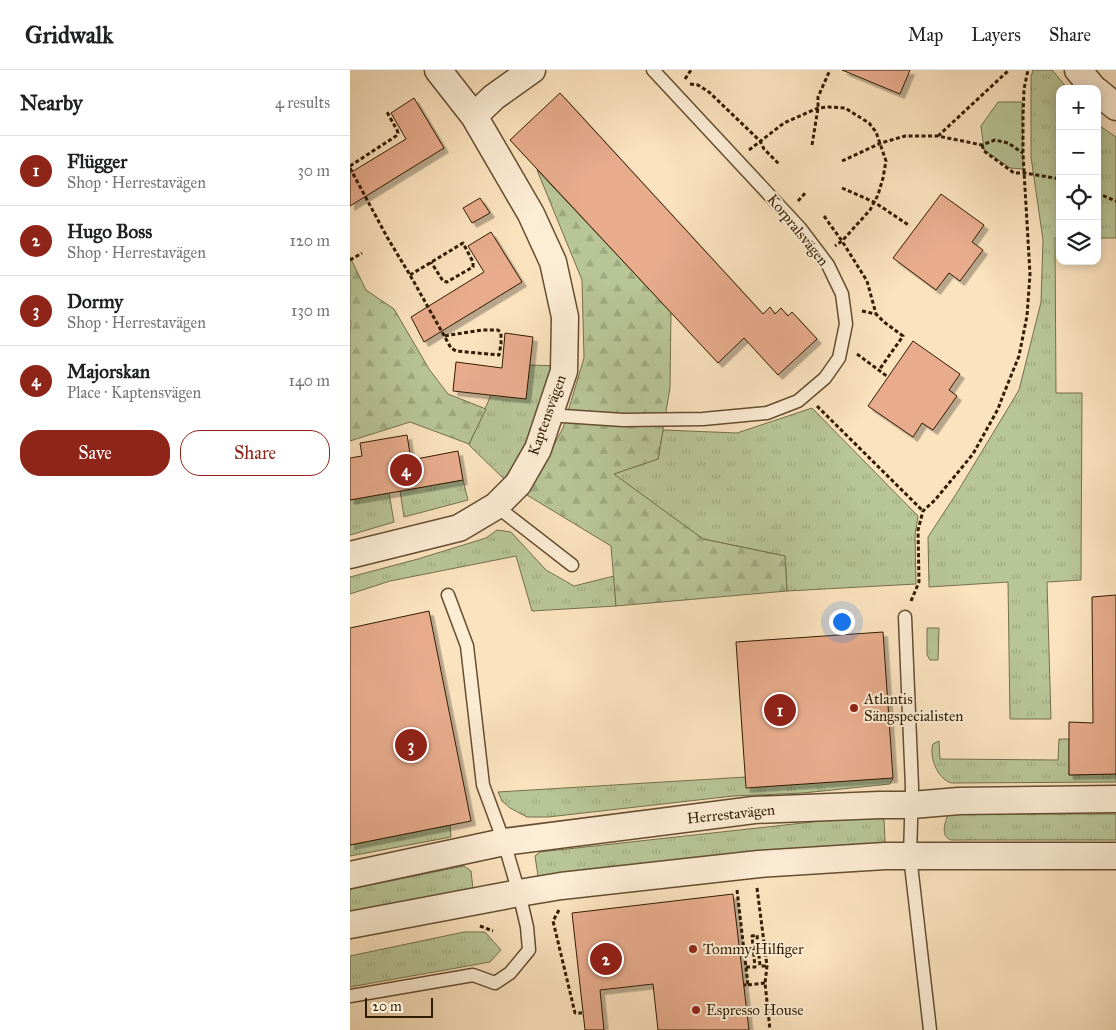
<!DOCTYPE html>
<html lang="en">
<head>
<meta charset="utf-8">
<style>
  :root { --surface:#fff; --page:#f6f6f6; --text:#202124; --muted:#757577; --line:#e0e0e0; --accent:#8f2418 }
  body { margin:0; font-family:"IM FELL Great Primer",serif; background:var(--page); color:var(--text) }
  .controls { position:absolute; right:15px; top:15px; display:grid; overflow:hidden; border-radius:10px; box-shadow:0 2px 8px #0003 }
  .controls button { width:45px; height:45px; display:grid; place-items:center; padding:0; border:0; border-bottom:1px solid var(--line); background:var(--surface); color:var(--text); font:25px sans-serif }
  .scale { position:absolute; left:15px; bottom:12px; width:68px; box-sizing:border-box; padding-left:5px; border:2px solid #311b00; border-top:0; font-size:14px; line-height:18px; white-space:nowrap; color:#311b00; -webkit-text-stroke:4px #fcedd5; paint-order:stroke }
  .you { position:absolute; left:491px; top:551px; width:18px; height:18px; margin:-12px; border:4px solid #fff; border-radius:50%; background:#1a73e8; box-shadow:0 0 0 8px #1a73e833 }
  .badge { display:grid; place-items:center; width:32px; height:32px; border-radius:50%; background:var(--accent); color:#fff; font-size:16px; font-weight:700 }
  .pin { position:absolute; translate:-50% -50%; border:2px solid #fff; box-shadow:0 1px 5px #0006 }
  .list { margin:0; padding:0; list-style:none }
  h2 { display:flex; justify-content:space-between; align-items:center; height:65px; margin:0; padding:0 20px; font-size:21px }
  h2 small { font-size:16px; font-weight:400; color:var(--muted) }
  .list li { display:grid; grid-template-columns:32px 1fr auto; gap:15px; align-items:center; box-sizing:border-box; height:70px; padding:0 20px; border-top:1px solid var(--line) }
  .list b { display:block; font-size:19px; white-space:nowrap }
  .list p { margin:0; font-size:16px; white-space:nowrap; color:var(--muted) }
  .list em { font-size:16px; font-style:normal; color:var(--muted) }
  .actions { display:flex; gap:10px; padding:15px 20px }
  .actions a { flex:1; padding:11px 0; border:1px solid var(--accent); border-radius:20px; text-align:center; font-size:18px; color:var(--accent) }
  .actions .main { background:var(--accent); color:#fff }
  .icon { flex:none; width:28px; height:28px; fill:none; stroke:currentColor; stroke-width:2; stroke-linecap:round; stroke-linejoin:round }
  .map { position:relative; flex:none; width:766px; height:960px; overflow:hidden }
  header { display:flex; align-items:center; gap:30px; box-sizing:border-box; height:70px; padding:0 25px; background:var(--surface); border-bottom:1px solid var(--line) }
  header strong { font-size:24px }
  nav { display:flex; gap:28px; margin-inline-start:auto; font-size:18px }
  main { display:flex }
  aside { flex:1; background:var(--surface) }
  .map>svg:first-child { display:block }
  .grass { fill:url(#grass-tufts); stroke:#74704c }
  .forest { fill:url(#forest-firs); stroke:#74704c }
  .green { fill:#b8c597; stroke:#74704c }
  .building { fill:#e8ac8d; stroke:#311b00; filter:url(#shadow) }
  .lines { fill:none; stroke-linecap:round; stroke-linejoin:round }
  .service-casing { stroke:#644d30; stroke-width:15 }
  .minor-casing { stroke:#644d30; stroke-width:29 }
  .path { stroke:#311b00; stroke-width:3; stroke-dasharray:4 2.5; stroke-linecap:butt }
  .service { stroke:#fcedd5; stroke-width:12 }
  .minor { stroke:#fcedd5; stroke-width:26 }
  .poi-dot { fill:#8f2418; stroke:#fcedd5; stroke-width:2 }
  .labels { text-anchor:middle; stroke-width:4; stroke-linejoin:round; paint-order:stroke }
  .street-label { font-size:15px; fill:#311b00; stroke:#fcedd5 }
  .poi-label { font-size:15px; fill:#311b00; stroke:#fcedd5; text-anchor:start }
</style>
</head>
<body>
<header>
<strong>Gridwalk</strong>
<nav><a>Map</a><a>Layers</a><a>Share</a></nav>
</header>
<main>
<aside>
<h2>Nearby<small>4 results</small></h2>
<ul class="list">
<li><span class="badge">1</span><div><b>Flügger</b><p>Shop · Herrestavägen</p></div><em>30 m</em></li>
<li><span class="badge">2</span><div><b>Hugo Boss</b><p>Shop · Herrestavägen</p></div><em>120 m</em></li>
<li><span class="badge">3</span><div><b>Dormy</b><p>Shop · Herrestavägen</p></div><em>130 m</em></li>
<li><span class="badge">4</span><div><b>Majorskan</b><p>Place · Kaptensvägen</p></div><em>140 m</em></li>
</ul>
<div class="actions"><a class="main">Save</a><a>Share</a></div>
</aside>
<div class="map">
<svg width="766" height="960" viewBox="0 0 766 960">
  <defs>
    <pattern id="grass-tufts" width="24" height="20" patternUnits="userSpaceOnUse" patternTransform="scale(1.25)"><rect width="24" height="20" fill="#b8c597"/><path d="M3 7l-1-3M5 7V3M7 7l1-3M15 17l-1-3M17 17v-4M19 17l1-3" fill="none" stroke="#9fa980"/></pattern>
    <pattern id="forest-firs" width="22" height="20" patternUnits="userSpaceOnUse" patternTransform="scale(1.25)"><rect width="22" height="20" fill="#b8c597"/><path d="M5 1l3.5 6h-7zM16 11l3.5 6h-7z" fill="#9fa980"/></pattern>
    <filter id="shadow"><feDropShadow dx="4.5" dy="4.5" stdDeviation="0" flood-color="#0004"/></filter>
  </defs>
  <rect width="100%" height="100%" fill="#fbe3bf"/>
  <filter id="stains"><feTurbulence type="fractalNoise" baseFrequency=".004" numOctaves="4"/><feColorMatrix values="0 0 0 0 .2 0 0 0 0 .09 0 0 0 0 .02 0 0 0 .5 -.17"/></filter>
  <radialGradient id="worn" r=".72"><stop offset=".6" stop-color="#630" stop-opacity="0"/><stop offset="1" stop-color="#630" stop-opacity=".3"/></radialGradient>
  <!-- grass -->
  <path class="grass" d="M683 0H702L718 19H710V168H705L706 323H732L731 510 697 512 701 649H660L658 512 579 517 578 467 608 421 669 320 691 232 693 170 681 87V7Z
    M747 54 766 67V168H747Z
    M180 295 209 296 200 332 156 411 119 375 141 325Z
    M462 338 568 446 565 465 566 514 437 521 435 486 353 469 263 404 308 389 313 360 387 363Z
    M113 410 118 430 54 447 50 421Z
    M39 423 44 452 0 465V430Z
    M147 460 161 462 196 500 224 516 264 506 266 536 182 541 166 486 40 511 0 524V507L68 489 136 468Z
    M577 558H589L588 590H580L577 585Z
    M709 669H719V705L766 704V712L605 713C602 713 599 713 597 711 586 705 579 685 583 674L589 671 590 689 708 690Z
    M396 707 474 712 543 708 540 714 453 723 383 726 198 747H177L160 738 152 731 148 722Z
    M598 744H766V770H601C590 766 595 753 598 744Z
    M528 747 534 750 535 771 530 777 193 810 188 806 185 786 190 782 480 750Z
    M100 755 101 767 0 786V775Z
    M114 796 121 801 123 819 0 849V819Z
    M114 862H135L151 880 140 892 0 917V886Z"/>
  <!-- forest -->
  <path class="forest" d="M187 100 321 242 320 318 308 389 264 404 353 469 435 486 437 521 266 536 261 476 177 425 213 358 234 288 232 210Z
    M0 187 16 220 44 239 79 299 98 324 136 339 119 374 60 352 0 371V263L1 252 0 249Z"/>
  <!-- green -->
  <path class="green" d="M648 32H672L673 99 660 98 634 80 631 56Z"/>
  <!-- building -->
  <path class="building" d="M492 0H560L550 24Z
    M210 23 413 244 420 237 425 244 431 238 438 246 442 242 467 269 428 305 394 268 368 293 160 70Z
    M64 28 94 78 0 136V103L56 69 41 43Z
    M591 124 634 155 622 172 633 180 610 211 599 203 586 220 543 188Z
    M130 128 140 143 122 153 113 138Z
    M141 162 172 212 74 272 61 247 134 202 118 176Z
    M155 263 183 267 176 329 103 321 106 292 152 298Z
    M563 271 610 304 599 320 607 326 583 360 572 353 563 367 518 336Z
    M57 365 61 390 108 381 113 410 0 430V388L12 386 10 373Z
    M766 525V704L719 705V652L743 653 742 527Z
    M79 541 121 751 0 775V558Z
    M533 562 543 708 396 718 386 572Z
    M383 824 399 960H308L303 914 250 920 254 960H235L222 843Z"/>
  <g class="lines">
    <!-- service casing -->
    <g class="service-casing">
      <path id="service" d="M198 345 273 350 353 349 417 343 448 331 475 308 489 288 496 254 492 224 478 195 450 158 303 0
        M146 436 222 495
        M555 547 562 717 560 786 580 960
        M0 926 123 905 145 913 160 903 179 880 177 857 169 823 154 772 133 715 117 576 98 525"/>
    </g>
    <!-- minor casing -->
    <g class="minor-casing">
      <path id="minor" d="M728 0 744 19
        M747 21 766 37
        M124 46 144 27 182 0
        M0 485 109 458 146 436 168 414 188 379 214 301 215 247 203 192 181 144 124 46 88 0
        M0 805 154 772 404 740 530 735H562L609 731 766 729
        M0 855 169 823 211 816 409 794 535 786H766"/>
    </g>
    <!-- path -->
    <path class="path" d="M335 9 341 0
      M340 14 348 15 359 22 410 71 414 79 429 94
      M588 66 659 0
      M462 75 468 38V27L480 0
      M632 75 634 81 664 103H675L710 109
      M399 80 434 53 468 38 479 37 495 38 519 53 526 62 536 91 533 108 528 125 520 140 492 171 485 176
      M492 91 531 73 555 66H588L632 75 645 70 658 73 673 83
      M0 96 46 66 48 63 47 60 37 42
      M0 98 37 167 60 205 101 278 106 281 149 285 151 274V263L148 260H132L94 266
      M492 118 524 132 560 156
      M747 123 766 131
      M448 131 456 122
      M474 146 492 171 517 211 526 244
      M0 190 12 183
      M60 205 113 173 123 192V197L97 212 93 211 81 192
      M512 241 526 244 534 252 553 266 529 300
      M507 284 538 307
      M467 336 573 441
      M561 531 569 512 568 460 573 441 585 430 623 384 648 339 652 328 669 286 677 246 680 204 673 84V47L674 19 678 0
      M407 818 417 896 415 913 420 960
      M387 820 398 915H394
      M209 840 203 851 225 943H232
      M130 856 143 861
      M396 897H405L402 866 407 865 410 896H417
      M398 915 415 913"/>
    <!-- service -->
    <use href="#service" class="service"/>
    <!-- minor -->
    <use href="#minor" class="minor"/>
  </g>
  <!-- markers -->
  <g class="poi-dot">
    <circle cx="504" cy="638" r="5"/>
    <circle cx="343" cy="879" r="5"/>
    <circle cx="346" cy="940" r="5"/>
  </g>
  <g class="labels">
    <!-- street labels -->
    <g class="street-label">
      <text transform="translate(448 160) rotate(51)" y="5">Korpralsvägen</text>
      <text transform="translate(197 345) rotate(-70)" y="5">Kaptensvägen</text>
      <text transform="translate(381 744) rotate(-6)" y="5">Herrestavägen</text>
    </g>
    <!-- poi labels -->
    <g class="poi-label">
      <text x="514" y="634">Atlantis<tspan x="514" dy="17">Sängspecialisten</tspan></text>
      <text x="353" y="884">Tommy Hilfiger</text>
      <text x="356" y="945">Espresso House</text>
    </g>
  </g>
  <rect width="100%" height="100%" filter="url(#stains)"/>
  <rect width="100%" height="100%" fill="url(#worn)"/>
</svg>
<div class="controls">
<button>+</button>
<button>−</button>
<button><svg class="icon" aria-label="locate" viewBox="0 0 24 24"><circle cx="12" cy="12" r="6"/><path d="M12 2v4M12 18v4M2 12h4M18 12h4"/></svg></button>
<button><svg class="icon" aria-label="layers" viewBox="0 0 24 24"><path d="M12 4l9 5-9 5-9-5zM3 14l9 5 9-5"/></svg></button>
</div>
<div class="scale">20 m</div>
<div class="you"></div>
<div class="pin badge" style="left:430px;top:640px">1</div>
<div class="pin badge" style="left:256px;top:889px">2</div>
<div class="pin badge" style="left:61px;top:675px">3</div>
<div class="pin badge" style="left:56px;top:400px">4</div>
</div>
</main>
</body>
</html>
